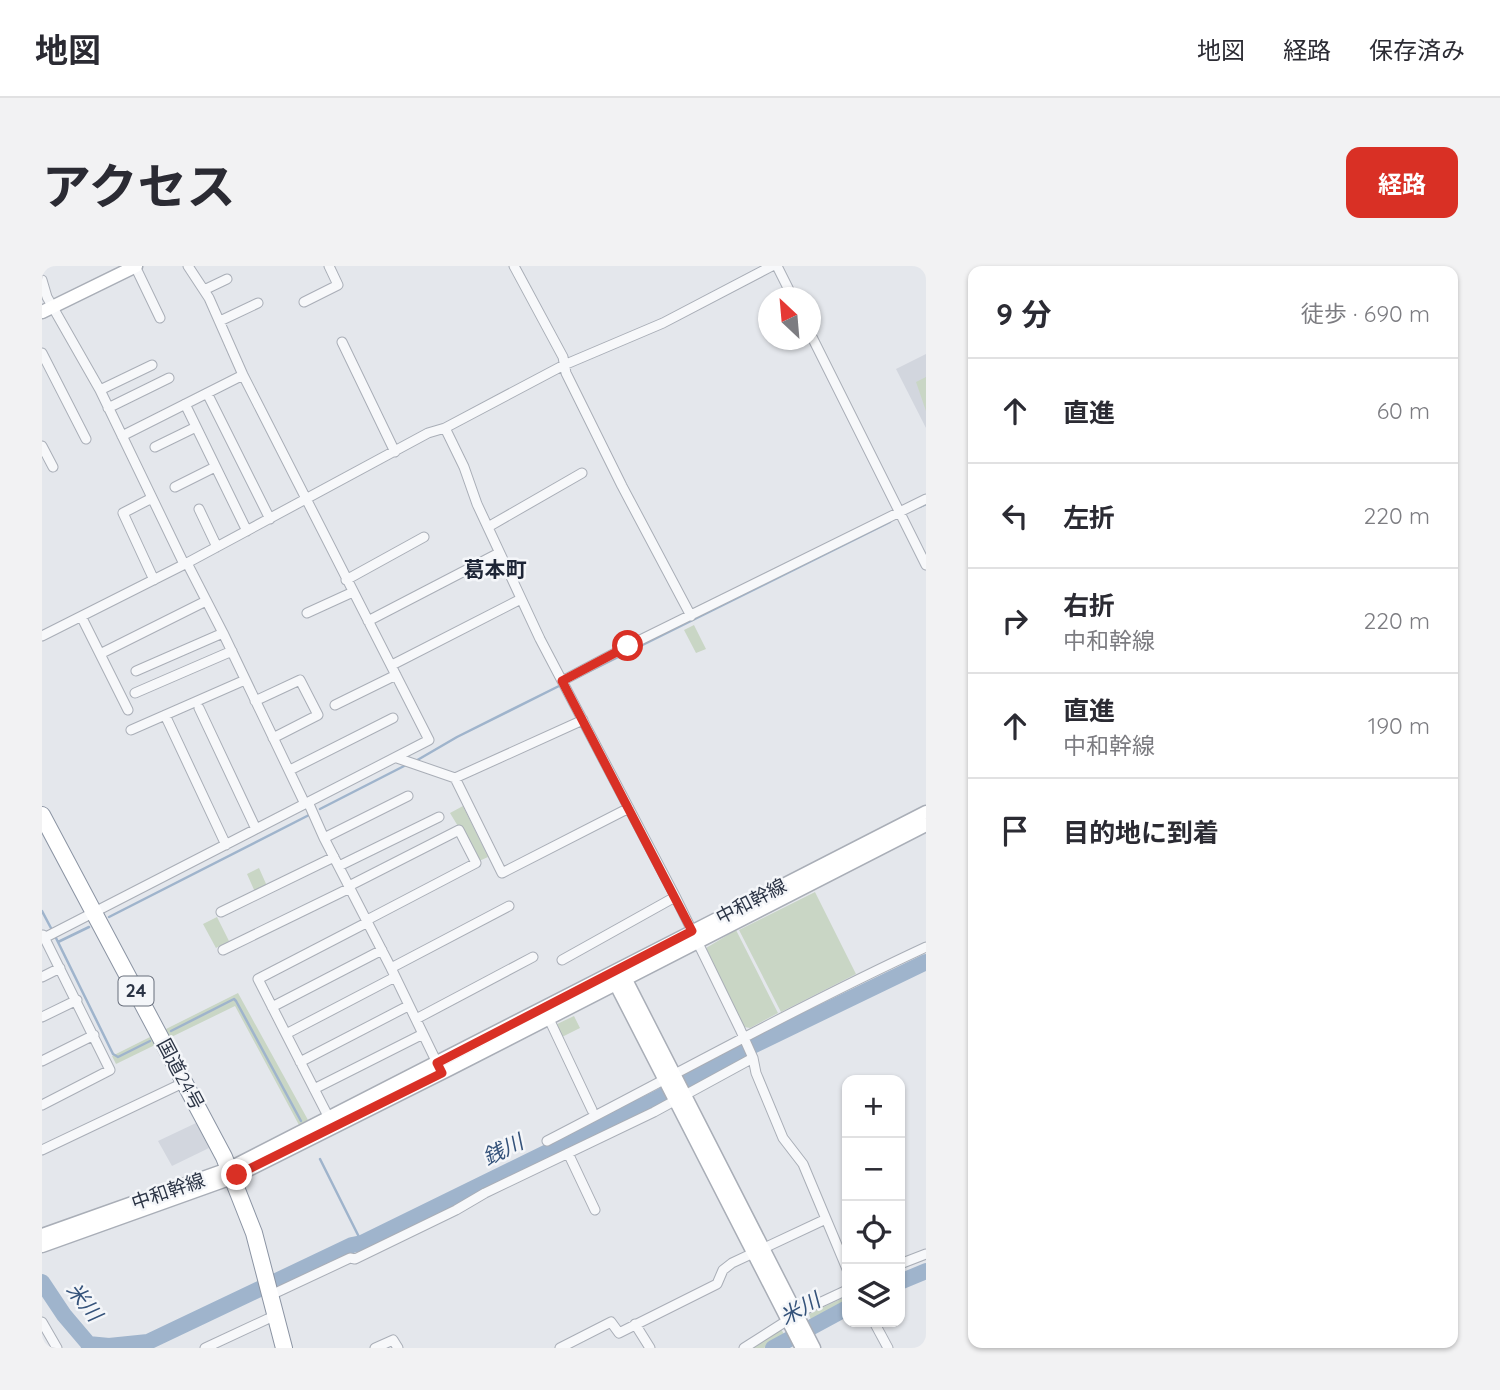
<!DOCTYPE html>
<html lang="ja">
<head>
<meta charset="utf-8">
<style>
  :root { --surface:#fff; --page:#f2f2f3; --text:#2b2b33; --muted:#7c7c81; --line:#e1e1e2; --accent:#d93025 }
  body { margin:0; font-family:Quicksand,"Noto Sans JP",sans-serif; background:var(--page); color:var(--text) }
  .controls { position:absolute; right:21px; bottom:21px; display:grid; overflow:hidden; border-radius:14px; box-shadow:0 2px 5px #0004 }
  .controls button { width:63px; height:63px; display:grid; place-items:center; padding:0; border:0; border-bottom:2px solid var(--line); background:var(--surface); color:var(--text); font:35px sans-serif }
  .compass { position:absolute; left:716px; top:21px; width:63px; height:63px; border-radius:50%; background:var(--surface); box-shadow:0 2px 5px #0004; rotate:334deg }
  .stop { position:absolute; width:21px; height:21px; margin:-16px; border:5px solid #d93025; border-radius:50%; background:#fff }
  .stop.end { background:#d93025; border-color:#fff; box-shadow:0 2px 7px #0008 }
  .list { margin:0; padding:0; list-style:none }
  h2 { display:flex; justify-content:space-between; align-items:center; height:91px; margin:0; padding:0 28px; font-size:30px }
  h2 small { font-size:23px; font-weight:400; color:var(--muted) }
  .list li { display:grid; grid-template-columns:46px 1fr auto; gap:21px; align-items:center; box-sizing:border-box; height:105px; padding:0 28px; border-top:2px solid var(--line) }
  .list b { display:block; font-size:26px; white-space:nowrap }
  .list p { margin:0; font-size:23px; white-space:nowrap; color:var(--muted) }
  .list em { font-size:23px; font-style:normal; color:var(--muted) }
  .icon { flex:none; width:38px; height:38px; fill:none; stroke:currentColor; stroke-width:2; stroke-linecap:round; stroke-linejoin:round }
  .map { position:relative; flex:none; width:884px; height:1082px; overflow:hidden; border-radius:14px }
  header { display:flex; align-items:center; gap:42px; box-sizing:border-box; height:98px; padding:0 35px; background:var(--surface); border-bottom:2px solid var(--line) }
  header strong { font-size:33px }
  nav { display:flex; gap:38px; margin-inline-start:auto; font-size:24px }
  .intro { display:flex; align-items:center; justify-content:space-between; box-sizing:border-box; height:168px; padding:0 42px }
  h1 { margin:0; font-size:49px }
  .button { padding:18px 32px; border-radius:14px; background:var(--accent); color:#fff; font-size:24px; font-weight:700 }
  main { display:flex; gap:42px; padding:0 42px }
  aside { flex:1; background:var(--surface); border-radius:14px; box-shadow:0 2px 5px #0004 }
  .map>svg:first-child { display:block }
  .built { fill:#d2d6de }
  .green { fill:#c9d6c5 }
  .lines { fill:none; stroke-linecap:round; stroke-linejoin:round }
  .stream { stroke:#9fb4cc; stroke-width:2.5 }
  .river { stroke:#9fb4cc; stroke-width:16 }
  .street-casing { stroke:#a9aeb7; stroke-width:11 }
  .secondary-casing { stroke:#a9aeb7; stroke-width:15 }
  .highway-casing { stroke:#8b94a3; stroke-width:18 }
  .street { stroke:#f7f8fa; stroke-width:9 }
  .secondary { stroke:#fff; stroke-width:12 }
  .highway { stroke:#fff; stroke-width:16 }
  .route { stroke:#d93025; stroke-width:9 }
  .labels { text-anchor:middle; stroke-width:5; stroke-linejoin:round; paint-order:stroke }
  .shield { fill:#f4f6f9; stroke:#676e7b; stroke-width:2 }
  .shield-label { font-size:18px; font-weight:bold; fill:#2b3445 }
  .street-label { font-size:19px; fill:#2b3445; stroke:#f4f6f9 }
  .neighbourhood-label { font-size:21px; font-weight:bold; fill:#1d2536; stroke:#f4f6f9 }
  .water-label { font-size:21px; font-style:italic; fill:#34527a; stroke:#f4f6f9 }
</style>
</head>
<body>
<header>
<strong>地図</strong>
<nav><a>地図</a><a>経路</a><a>保存済み</a></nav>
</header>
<div class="intro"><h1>アクセス</h1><a class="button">経路</a></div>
<main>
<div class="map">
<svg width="884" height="1082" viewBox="0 0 884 1082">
  <rect width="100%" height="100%" fill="#e4e7ec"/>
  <!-- built -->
  <path class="built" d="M884 88V162L854 103Z
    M154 857 167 882 130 900 116 875Z"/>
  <!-- green -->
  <path class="green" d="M884 111V145L874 116Z
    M652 359 664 383 654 387 642 364Z
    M421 540 446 591 437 595 408 547Z
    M217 602 225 620 213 626 205 608Z
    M773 626 814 708 739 746 697 664Z
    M175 651 187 675 174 682 161 658Z
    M694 664 736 747 708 762 702 761 664 682Z
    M196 727 266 854 257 859 193 740 74 798 70 790Z
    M532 750 538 762 520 771 513 759Z
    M805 1030V1036L769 1054 767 1048Z
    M739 1063 743 1070 722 1082H709Z"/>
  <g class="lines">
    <!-- stream -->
    <path class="stream" d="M878 241 884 238
      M534 412 848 256
      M372 496 415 471 519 419
      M278 543 366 498
      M0 645 10 664
      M67 651 269 548
      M13 670 71 788 76 791 108 775
      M16 676 47 661
      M129 765 192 733 194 735 259 855
      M278 893 320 977"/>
    <!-- river -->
    <path class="river" d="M0 1016 22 1049 50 1082
      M858 1016 884 1005
      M46 1078 67 1080 106 1076 310 979 320 977 616 832 700 785 884 696
      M731 1082 805 1042"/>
    <!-- street casing -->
    <g class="street-casing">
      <path id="street" d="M93 0 118 52
        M472 0 521 91 524 107 580 220 649 350
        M735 0 751 32
        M0 14 5 31 58 124 142 298
        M162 24 185 13
        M262 36 296 19 287 0
        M178 55 216 37
        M768 67 884 299
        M300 76 353 186
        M0 87 44 173
        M58 124 110 99
        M165 127 228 253
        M143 138 205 265
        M66 142 127 112
        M403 162 422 201 435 238 498 373 633 630 698 763 711 792 714 807 741 872 761 898 805 1003
        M80 170 201 109
        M0 180 11 201
        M113 181 154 161
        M133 221 173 201
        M110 232 81 247 112 314
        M157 243 175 281
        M446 261 540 207
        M145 297 181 367 263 538
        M304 314 382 271
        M265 347 311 326
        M40 352 86 444
        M326 355 457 287
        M0 370 145 297 386 167 403 162 522 99 621 57 730 0
        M58 388 164 335
        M350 399 479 333
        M94 405 181 367
        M520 415 586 380 884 233
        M93 427 190 385
        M213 435 258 414 276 449 231 472
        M293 439 354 409
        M157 442 214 563
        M123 449 184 579
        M89 464 203 414
        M355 492 413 512 541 454
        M248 504 351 452
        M413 512 460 607 587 542
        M266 536 282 572 349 702 397 801
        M282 572 366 530
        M297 600 397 551
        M307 620 417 564 434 597 325 654
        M179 646 292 591
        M2 672 387 474 201 109 167 32 146 0
        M181 684 308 622
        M520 694 633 631
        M349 702 467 640
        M0 711 18 702
        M230 741 340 684
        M0 751 35 734
        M374 753 491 691
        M507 753 550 844
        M244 768 216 713 326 656
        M0 795 52 769
        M258 796 366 740
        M272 823 381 768
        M0 839 68 804 1 669
        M287 852 244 768 353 711
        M505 875C631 810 755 741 884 681
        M0 884 143 816
        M526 887 553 944
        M858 998 884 988
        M229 1029 308 992 313 993 414 944 443 927 612 846 711 792
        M0 1056 15 1082
        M832 1056 846 1082
        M593 1058 608 1082
        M163 1082 234 1049
        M333 1082 351 1074 356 1082
        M518 1082 569 1056 577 1067 675 1018 681 1004 690 997 784 953
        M702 1082 760 1045 805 1024"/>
    </g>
    <!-- secondary casing -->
    <g class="secondary-casing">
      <path id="secondary" d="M0 46 94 0
        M580 706 772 1082
        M570 711 760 1082
        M0 969 186 903 884 546
        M0 980 190 912 408 803 884 559"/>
    </g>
    <!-- highway casing -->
    <g class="highway-casing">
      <path id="highway" d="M0 549 182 891 212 967 242 1082"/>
    </g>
    <!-- street -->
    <use href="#street" class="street"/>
    <!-- secondary -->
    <use href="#secondary" class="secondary"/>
    <!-- highway -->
    <use href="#highway" class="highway"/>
  </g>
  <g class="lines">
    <!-- route -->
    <path class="route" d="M195 909 400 807 395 797 650 665 520 415 586 380"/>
  </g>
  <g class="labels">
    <!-- shield labels -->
    <rect class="shield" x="76.5" y="710.5" width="35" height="29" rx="5"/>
    <g class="shield-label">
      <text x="94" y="731">24</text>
    </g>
    <!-- street labels -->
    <g class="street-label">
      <text transform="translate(709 635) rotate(-27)" y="7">中和幹線</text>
      <text transform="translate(139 808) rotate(62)" y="7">国道24号</text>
      <text transform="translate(126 925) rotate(-19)" y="7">中和幹線</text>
    </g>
    <!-- neighbourhood labels -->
    <g class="neighbourhood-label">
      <text x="453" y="311">葛本町</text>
    </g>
    <!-- water labels -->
    <g class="water-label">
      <text transform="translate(461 884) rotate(-26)" y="7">銭川</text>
      <text transform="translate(42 1036) rotate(52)" y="7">米川</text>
      <text transform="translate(758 1043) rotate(-29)" y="7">米川</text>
    </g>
  </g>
</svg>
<div class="controls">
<button>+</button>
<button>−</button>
<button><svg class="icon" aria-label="locate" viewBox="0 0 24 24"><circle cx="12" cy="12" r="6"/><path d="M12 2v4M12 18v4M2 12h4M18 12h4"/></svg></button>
<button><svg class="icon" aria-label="layers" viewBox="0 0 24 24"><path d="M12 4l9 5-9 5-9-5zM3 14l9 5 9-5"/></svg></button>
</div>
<svg class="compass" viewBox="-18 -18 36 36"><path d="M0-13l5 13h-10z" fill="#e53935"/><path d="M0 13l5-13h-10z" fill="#7c7c81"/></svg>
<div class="stop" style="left:586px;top:380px"></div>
<div class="stop end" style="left:195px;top:909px"></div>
</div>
<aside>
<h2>9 分<small>徒歩 · 690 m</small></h2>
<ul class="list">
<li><svg class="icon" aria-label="ahead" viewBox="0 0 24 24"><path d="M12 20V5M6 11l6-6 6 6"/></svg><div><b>直進</b></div><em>60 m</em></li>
<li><svg class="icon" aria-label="left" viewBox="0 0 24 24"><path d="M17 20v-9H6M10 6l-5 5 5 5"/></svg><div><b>左折</b></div><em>220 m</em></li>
<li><svg class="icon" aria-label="right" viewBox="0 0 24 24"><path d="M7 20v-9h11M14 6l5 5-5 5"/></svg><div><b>右折</b><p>中和幹線</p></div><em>220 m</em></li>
<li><svg class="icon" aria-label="ahead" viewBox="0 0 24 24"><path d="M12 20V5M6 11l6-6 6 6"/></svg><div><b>直進</b><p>中和幹線</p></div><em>190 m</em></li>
<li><svg class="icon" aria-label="arrive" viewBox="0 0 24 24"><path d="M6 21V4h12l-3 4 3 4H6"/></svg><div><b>目的地に到着</b></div></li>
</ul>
</aside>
</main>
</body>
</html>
